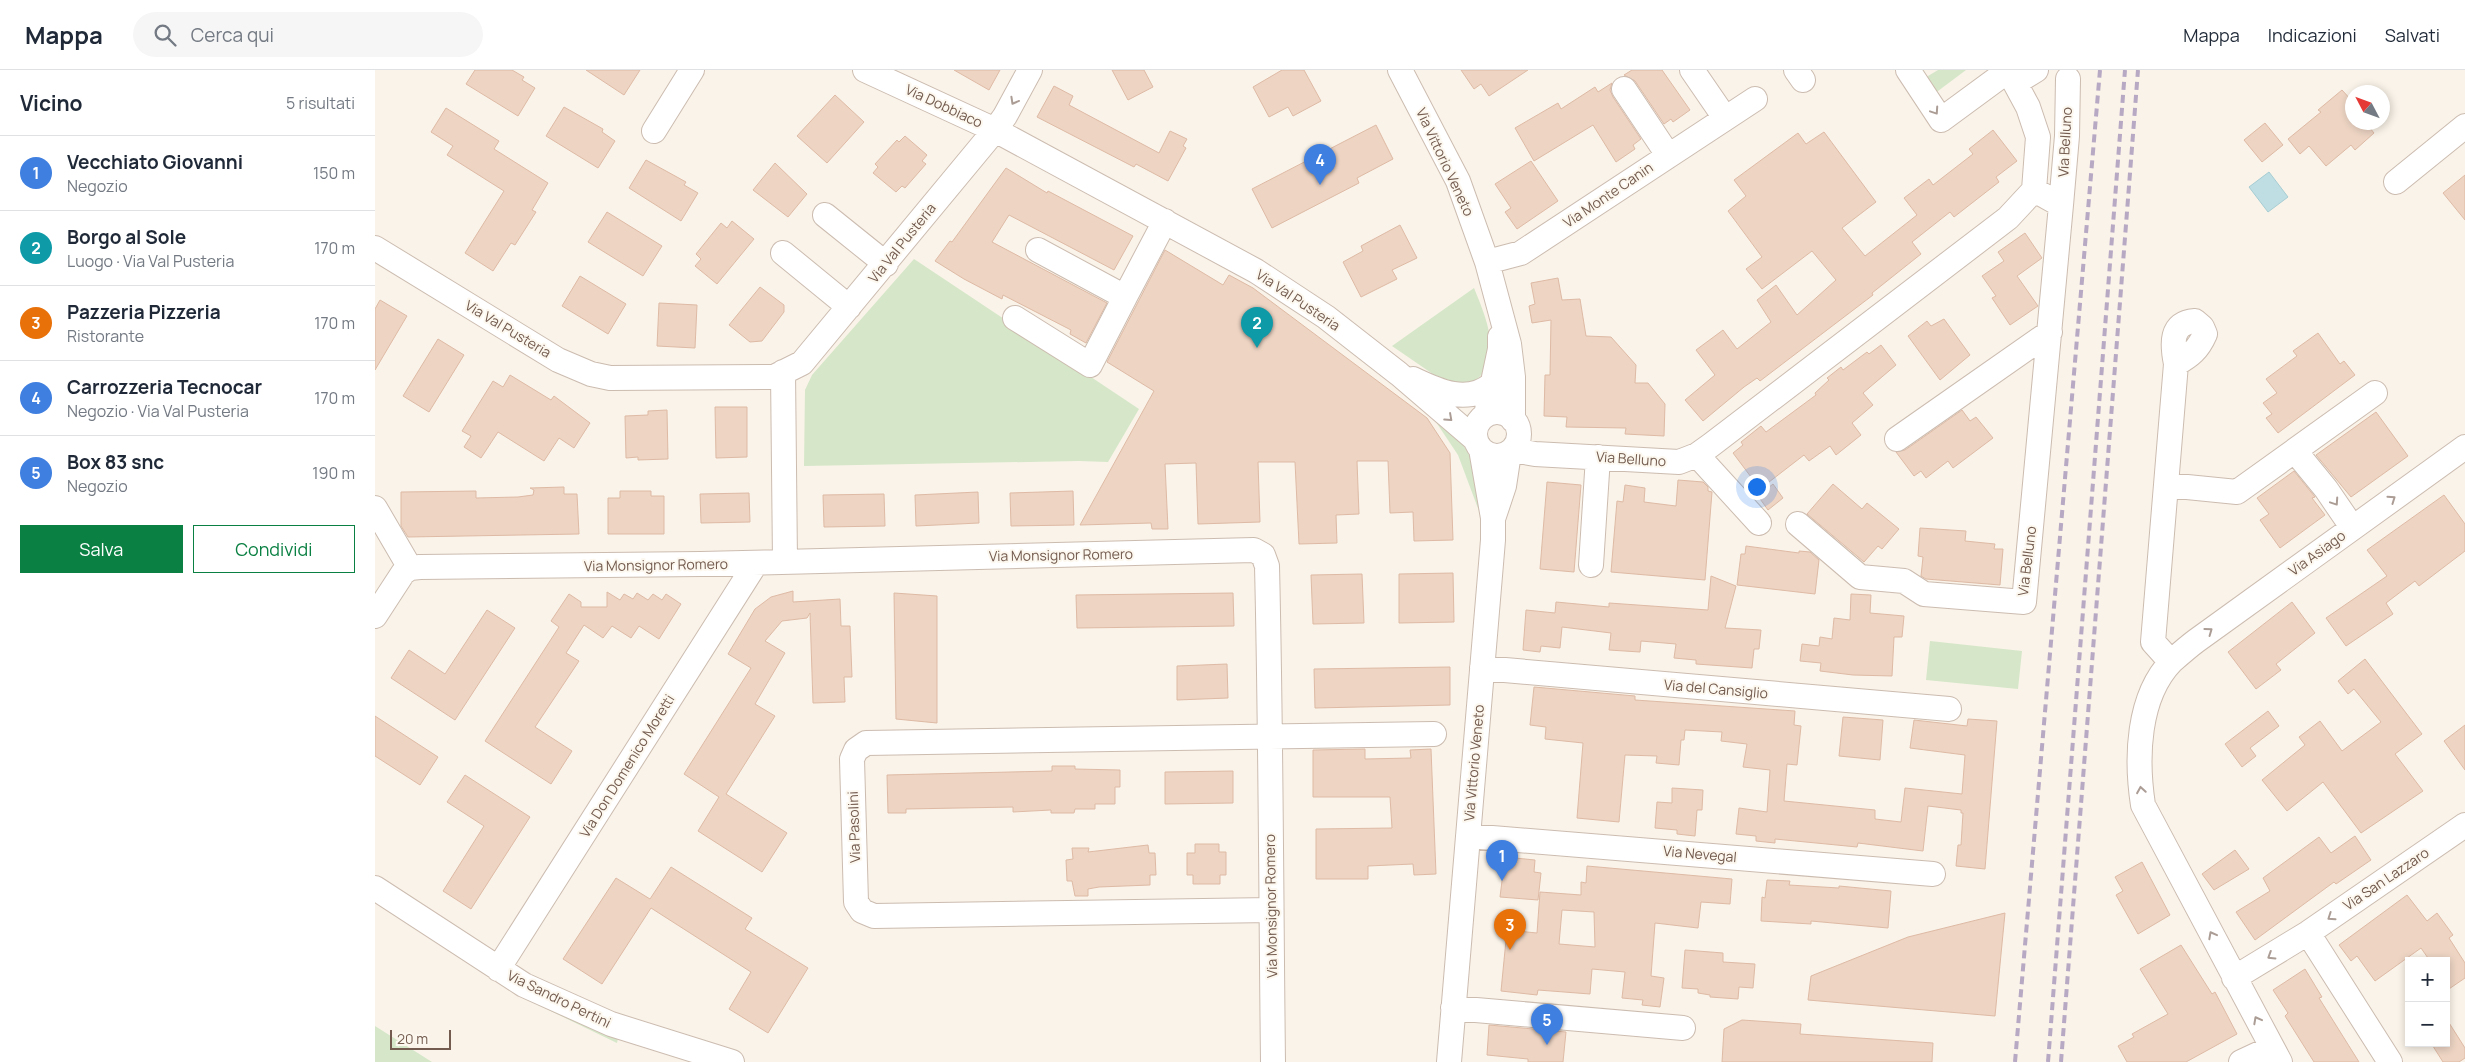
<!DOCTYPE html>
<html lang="it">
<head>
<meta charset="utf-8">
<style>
  :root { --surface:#fff; --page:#f6f6f7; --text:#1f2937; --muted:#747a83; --line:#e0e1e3; --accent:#0b8043 }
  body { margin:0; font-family:Manrope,sans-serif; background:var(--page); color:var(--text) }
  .controls { position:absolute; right:15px; bottom:15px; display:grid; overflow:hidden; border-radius:0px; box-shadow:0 2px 8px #0003 }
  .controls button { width:45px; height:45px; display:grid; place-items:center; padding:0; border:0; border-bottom:1px solid var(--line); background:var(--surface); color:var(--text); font:25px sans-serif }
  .compass { position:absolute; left:1970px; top:15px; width:45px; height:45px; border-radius:50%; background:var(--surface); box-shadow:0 2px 8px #0003; rotate:311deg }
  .scale { position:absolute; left:15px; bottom:12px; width:61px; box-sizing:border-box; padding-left:5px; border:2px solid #735b4f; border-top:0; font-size:14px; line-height:18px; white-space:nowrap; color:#735b4f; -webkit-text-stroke:4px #fdf8ef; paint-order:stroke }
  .you { position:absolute; left:1381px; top:416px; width:18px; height:18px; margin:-12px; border:4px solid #fff; border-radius:50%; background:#1a73e8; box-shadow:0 0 0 8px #1a73e833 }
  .badge { display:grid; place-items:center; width:32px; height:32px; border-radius:50%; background:var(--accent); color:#fff; font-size:16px; font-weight:700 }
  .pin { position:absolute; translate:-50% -41px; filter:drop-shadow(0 1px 2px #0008) }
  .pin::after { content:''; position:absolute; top:26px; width:18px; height:15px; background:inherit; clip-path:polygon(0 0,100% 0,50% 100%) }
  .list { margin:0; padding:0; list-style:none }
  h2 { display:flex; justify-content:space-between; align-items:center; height:65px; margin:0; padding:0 20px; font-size:21px }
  h2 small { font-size:16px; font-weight:400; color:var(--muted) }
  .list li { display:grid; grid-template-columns:32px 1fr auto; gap:15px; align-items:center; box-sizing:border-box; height:75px; padding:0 20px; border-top:1px solid var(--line) }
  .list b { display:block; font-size:19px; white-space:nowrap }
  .list p { margin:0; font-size:16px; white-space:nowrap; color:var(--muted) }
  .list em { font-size:16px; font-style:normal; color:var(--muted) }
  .actions { display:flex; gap:10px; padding:15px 20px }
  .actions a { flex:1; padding:11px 0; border:1px solid var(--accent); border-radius:0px; text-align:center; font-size:18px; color:var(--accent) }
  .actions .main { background:var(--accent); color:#fff }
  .icon { flex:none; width:28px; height:28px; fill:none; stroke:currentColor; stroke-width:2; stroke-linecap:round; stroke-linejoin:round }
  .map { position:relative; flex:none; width:2090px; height:992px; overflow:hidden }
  header { display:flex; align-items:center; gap:30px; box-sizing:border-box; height:70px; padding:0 25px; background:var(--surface); border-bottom:1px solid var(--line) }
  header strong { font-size:24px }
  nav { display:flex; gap:28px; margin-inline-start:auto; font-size:18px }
  .search { width:350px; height:45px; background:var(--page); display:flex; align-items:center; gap:12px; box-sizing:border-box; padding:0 18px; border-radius:28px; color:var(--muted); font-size:19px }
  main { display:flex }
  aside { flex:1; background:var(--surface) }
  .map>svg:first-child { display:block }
  .green { fill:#d5e7c8 }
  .water { fill:#bfdee3; stroke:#a6cdd3 }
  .building { fill:#edd4c3; stroke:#debaa5; fill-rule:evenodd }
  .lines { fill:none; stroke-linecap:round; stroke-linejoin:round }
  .minor-casing { stroke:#ccbcb0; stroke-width:26 }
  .minor { stroke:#fff; stroke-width:24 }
  .rail { stroke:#b7a8c4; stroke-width:4; stroke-dasharray:8 5; stroke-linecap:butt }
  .oneway { stroke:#ab9d95 }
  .labels { text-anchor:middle; stroke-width:4; stroke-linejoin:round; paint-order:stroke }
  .street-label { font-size:14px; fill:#735b4f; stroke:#fdf8ef }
</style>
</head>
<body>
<header>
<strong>Mappa</strong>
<div class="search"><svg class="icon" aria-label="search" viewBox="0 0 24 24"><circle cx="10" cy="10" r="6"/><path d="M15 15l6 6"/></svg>Cerca qui</div>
<nav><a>Mappa</a><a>Indicazioni</a><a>Salvati</a></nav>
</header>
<main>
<aside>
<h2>Vicino<small>5 risultati</small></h2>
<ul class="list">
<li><span class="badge" style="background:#3f7fe0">1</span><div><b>Vecchiato Giovanni</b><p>Negozio</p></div><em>150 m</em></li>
<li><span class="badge" style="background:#0f9aa8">2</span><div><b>Borgo al Sole</b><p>Luogo · Via Val Pusteria</p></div><em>170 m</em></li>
<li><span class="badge" style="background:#e8710a">3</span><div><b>Pazzeria Pizzeria</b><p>Ristorante</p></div><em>170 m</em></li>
<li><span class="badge" style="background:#3f7fe0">4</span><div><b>Carrozzeria Tecnocar</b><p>Negozio · Via Val Pusteria</p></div><em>170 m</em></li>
<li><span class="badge" style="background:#3f7fe0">5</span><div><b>Box 83 snc</b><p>Negozio</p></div><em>190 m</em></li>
</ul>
<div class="actions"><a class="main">Salva</a><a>Condividi</a></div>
</aside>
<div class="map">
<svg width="2090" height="992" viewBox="0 0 2090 992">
  <rect width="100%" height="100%" fill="#faf3e9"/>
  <!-- green -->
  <path class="green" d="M1563 0H1591L1559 24 1548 9Z
    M539 189 764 339 733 392 704 391 429 396 430 320 437 305Z
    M1099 218C1112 250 1131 293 1094 315L1068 311 1017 276Z
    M1059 349C1098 378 1104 393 1104 441L1083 385Z
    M1555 571 1647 581 1643 619 1551 610Z
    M0 828 243 968 242 973 157 932 0 833Z
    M0 956 57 992H0Z"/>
  <!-- water -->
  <path class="water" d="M1894 102 1913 127 1893 142 1874 117Z"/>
  <!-- building -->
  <path class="building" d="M100 0H137L149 7 147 10 160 18 143 46 91 14Z
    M211 0H265L249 25Z
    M579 0H625L614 20Z
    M737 0H769L778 17 753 30Z
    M907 0H929L946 31 918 46 913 37 894 47 878 17Z
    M1086 0H1153L1114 26 1106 14 1099 19Z
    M1257 0H1287L1315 40 1298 52 1296 49 1289 54 1260 11 1249 5Z
    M1237 13 1235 20 1238 27 1266 69 1258 75 1260 79 1241 92 1218 55 1159 91 1140 58 1183 33 1186 39 1220 17 1223 22Z
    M679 16 698 26 694 35 784 83 795 61 812 69 808 76 811 78 793 111 761 94 759 97 662 47Z
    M1967 20 1978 32V52H1990L1999 63 1980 80 1976 75 1951 96 1934 76 1925 84 1913 69 1946 42 1943 40Z
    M460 25 489 52 452 93 422 66Z
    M189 37 228 59 227 62 240 71 223 98 171 66Z
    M71 38 124 71 119 79 173 113 157 140 161 142 140 175 136 173 118 201 90 183 129 121 72 85 78 76 56 62Z
    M1890 53 1908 75 1887 92 1869 70Z
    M1001 55 1018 89 982 108 984 113 897 158 877 119Z
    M1618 60 1642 91 1621 107 1624 112 1579 147 1575 142 1537 172 1546 184 1497 223 1498 225 1385 311 1382 308 1369 317 1328 351 1310 330 1340 305 1321 280 1348 260 1362 279 1396 252 1382 230 1401 215 1422 245 1461 210 1437 181 1387 219 1371 199 1387 187 1353 141 1371 126 1359 110 1423 63 1431 74 1449 62 1501 132 1467 158 1490 186 1542 145 1529 128 1554 109 1558 115 1598 84 1594 79Z
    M530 66 552 85 547 91 551 94 530 118 527 116 521 122 498 103 503 97 500 94 522 70 524 72Z
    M271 90 311 112 309 115 323 123 306 151 254 118Z
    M1156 91 1183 131 1142 159 1130 142 1136 138 1120 114Z
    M400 93 432 124 413 147 378 120Z
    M631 98 672 123 673 121 758 166 739 200 634 145 617 172 732 233 711 273 695 264 696 260 628 225 627 229 589 209 560 191 575 171 577 172Z
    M2090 105V150L2068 123Z
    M232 142 287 176 268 206 213 172Z
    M357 151 379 169 342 214 320 196 326 189 321 184 346 153 352 158Z
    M1025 155 1042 188 1017 200 1022 209 986 227 968 192 988 181 986 176Z
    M1650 163 1667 188 1642 206 1663 236 1635 255 1617 228 1621 226 1607 206 1629 191 1623 182Z
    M790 180 848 215 854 205 878 218 1052 348 1075 383 1078 470 1039 471 1038 442 1015 443 1013 391H982L984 444 961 445 962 473 924 474 920 392H883L885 452 823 454 821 393 790 394 793 459H777L776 453 705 455 779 321 732 292Z
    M205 206 251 234 233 264 187 236Z
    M1183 208 1187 230 1205 229 1211 266 1236 267 1261 295 1260 313H1273L1290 334 1289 366 1250 364 1251 358 1191 357 1192 347 1169 346 1170 305H1175L1176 250 1157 253 1154 236 1160 234 1156 213Z
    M385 217 409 235V242L387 271 375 272 354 255Z
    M5 230 32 246 0 300V239Z
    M284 233 322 235 320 278 282 276Z
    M1569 249 1595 285 1565 310 1533 266 1552 251 1556 256Z
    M1943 263 1965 294 1969 291 1980 305 1903 363 1891 348 1897 344 1888 333 1902 323 1891 309 1922 286 1918 281Z
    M63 269 89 285 54 342 28 326Z
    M1506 275 1521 295 1488 323 1498 335 1477 353 1486 365 1461 385 1455 376 1434 391 1429 385 1385 419 1358 383 1368 375 1366 372 1386 356 1391 362 1441 325 1440 323 1454 310 1452 308 1466 297 1468 300 1492 282 1494 284Z
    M135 305 176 330 179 326 215 353 199 378 184 368 169 391 123 362 106 388 89 377 96 366 87 361 118 311 128 317Z
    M340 337H372V387L341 388Z
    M292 340 293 389 263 390V387L251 388 250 346 273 345V341Z
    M1587 340 1595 351 1601 347 1618 368 1578 398 1573 391 1551 408 1546 401 1539 406 1521 382 1530 380Z
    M2001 342 2033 386 1976 427 1941 385Z
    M1919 401 1940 427 1937 428 1950 445 1905 478 1885 450 1894 444 1882 428Z
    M1303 410 1328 412 1333 417V421L1337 422 1330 510 1236 502 1242 431 1248 432 1250 415 1270 418 1269 432 1301 436Z
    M1172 412 1206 415 1199 502 1165 499Z
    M1398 414 1408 428 1393 440 1383 426Z
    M1458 414 1487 439 1492 433 1524 459 1507 479 1503 476 1489 492 1432 444Z
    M189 417V424H202L204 464 33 467 26 456V422L101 421V428L143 427 158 425 159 420 155 418Z
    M245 421H276V426H289V464H233V428H245Z
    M698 421 699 455 636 456 635 423Z
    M603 422 604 453 541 456 540 425Z
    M374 423 375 452 326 453 325 424Z
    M509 424 510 456 449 457 448 425Z
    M2069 425 2090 454V481L2044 516 2040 511 2011 533 2018 544 1971 576 1951 548 2012 506 1992 480Z
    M1545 458 1591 461 1590 471 1620 474 1619 479H1628L1625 515 1551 509 1546 506 1548 487 1543 486Z
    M1371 476 1424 483V481L1435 482 1444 490 1440 524 1362 515 1366 484H1370Z
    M1078 503 1079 552 1024 553V504Z
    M987 504 989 553 938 554 936 505Z
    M1336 506 1361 516 1350 558 1386 560 1384 579H1379L1377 598 1321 594V590L1299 588 1301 574 1266 571 1265 582 1234 580 1236 563 1187 557 1185 578 1166 576 1165 582 1148 580 1151 540 1180 543 1181 532 1234 537V533L1333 540Z
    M418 521V532L465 529 466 556H475L477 607H469L470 632 438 633 435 543 432 548 407 551 390 571 410 583 380 634 400 646 351 724 412 763 387 802 323 761 344 727 309 704 376 598 353 584 380 539 396 527Z
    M232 522 245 530 249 524 258 529 262 523 273 530 278 524 287 530 291 524 306 534 284 569 264 556 256 568 237 556 228 568 209 555 191 583 204 591 160 657 197 681 176 714 110 671 184 557 176 551 194 524 206 532V537H232Z
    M519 523 562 526V653L521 649Z
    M858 523 859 556 702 558 701 525Z
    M1476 524 1496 525 1495 543 1529 546 1527 567H1519L1517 606 1478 605 1445 601 1446 593 1425 591 1427 574 1444 576 1445 567 1457 569 1459 548 1475 550Z
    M1917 532 1940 563 1901 594 1906 600 1881 619 1853 582Z
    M112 540 140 558 80 650 16 608 34 580 70 604Z
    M1990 589 2047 664 2020 684 2048 721 1986 763 1948 712 1912 741 1887 710 1930 675 1924 667 1945 651 1967 681 2006 652 1979 619 1973 624 1963 611Z
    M852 594 853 628 802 630V596Z
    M1075 597V635L940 638 939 599Z
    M1159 617 1260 626V630L1420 641 1419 655 1426 656 1422 695 1412 694 1409 731 1500 740V749L1526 752 1530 718 1587 724 1590 685 1535 678 1539 650 1592 656 1593 649 1622 651 1610 799 1581 796 1583 775H1586L1588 743H1586V740L1553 736 1548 781 1483 773 1482 777 1400 769V773L1381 771V766L1361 764 1364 738 1392 742 1395 700 1368 697 1372 674 1346 671 1347 662 1310 660 1309 670H1306L1304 695 1281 693 1282 686 1250 685 1244 752 1202 748 1208 673 1170 669 1171 657 1155 655Z
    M1893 641 1904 656 1875 678 1881 686 1867 697 1850 674Z
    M0 646 63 687 45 715 0 686Z
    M1468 647 1508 650 1505 690 1464 686Z
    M2090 655V700L2069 671Z
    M990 679V689L1036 688 1035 680 1056 679 1061 804 1039 805 1038 794 993 796V809H941V759L1017 758 1015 727H938V680Z
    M677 696H700V699L745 700V717H740V734H720V739H700L699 743H676V740L638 742V737L531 739V743H513L512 705 677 701Z
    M858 701V733L790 734V702Z
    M90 705 155 747 96 839 68 821 109 756 72 732Z
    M1297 718 1328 720 1327 740H1322L1320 766 1302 764V760L1280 758 1282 732 1297 733Z
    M1980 766 1996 790 1961 814 1959 812 1880 870 1861 842 1895 821 1888 808 1944 767 1956 783Z
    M820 774H844V782H851V805H845V814H818V805H812V783H820Z
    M773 775 774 783H780L781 805H775V815L724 817 713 819V826H700L697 811H692L691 790 698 789 697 778H714L713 782Z
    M1860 780 1874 799 1839 820 1827 804Z
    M1130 787 1160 790 1159 802 1166 803 1163 830 1125 827Z
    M1767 792 1795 845 1763 864 1741 825 1748 821 1740 807Z
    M1212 796 1357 809 1355 834 1326 832 1323 858 1280 853 1276 906 1289 908 1285 937 1267 935 1268 930 1247 928 1250 902 1217 899 1215 924 1163 920 1162 925 1126 921 1132 860 1162 863 1165 822 1206 825V812L1211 813ZM1187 840 1219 842 1220 877 1184 874Z
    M296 797 377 848 370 859 433 898 393 963 354 939 376 902 276 838 227 914 188 889 241 808 275 829Z
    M1392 810 1415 811 1414 815 1464 818V816L1516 821 1513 858 1436 851V854L1386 851 1387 827 1390 828Z
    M2032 825 2052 851 2062 843 2078 865 2074 868 2090 893V908L2071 921V891H2055L2046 878 2000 911 1982 886 1976 891 1964 875Z
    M1630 843 1620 946 1433 930 1436 906 1533 867Z
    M1806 875 1837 924 1840 922 1862 964 1811 992H1752L1743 976 1759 967 1757 964 1793 944 1765 899Z
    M1310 880 1348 883V892L1380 894 1378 918 1364 917 1363 929 1335 927V925L1323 923V919L1307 918Z
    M1930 899 1947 927 1944 928 1984 992H1939L1910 946 1913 943 1898 920Z
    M2071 948 2090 978V988L2084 992H2068L2056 973H2071Z
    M1367 950 1426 954 1425 964 1558 973 1557 992H1347L1349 959Z
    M1114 955 1191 962 1188 992H1153V989L1112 985Z"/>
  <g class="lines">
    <!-- minor casing -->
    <g class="minor-casing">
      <path id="minor" d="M490 0 620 60 881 201 951 247 1024 304 1101 370
        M1025 0 1083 111 1112 192 1134 274 1138 307V350
        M1317 0 1350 48
        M1421 0 1428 10
        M1533 0 1566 50 1634 0
        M1640 13 1661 0
        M1249 19 1293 85
        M279 61 317 0
        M2021 112 2090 56
        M1686 135 1692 66 1693 9
        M450 145 511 194
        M0 178 183 290 216 304 235 308 399 307 427 293 620 60 630 46 655 0
        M663 180 750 227 790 151
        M408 183 474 237
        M1112 192 1146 183 1380 29
        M640 248 715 295 750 227
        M408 302 410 492
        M1038 309C1063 321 1093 335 1117 314
        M1100 364a22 22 0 1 1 44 0a22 22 0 1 1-44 0Z
        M1111 345 1125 279V267
        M1522 369 1675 262
        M1138 380 1160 384 1304 392 1322 385 1336 375 1633 148 1659 120 1663 67 1653 37 1633 0
        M1920 381 1951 419 1977 457
        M1322 385 1384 453
        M1792 415 1862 422 2000 323
        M0 438 35 498
        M1119 446 1129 416 1134 383
        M1423 454 1485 507 1529 511 1549 524 1649 532 1686 135 1659 120
        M1216 495 1223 387
        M0 546 28 503 35 498 45 497 326 494 879 480 888 485 892 496C896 661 896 827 898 992
        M1796 592 1778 572 1801 294C1797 274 1795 253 1820 251L1827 257 1830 264C1823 280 1815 286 1801 294
        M1107 598 1574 639
        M1093 766 1558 804
        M0 818 149 915 236 954 357 992
        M896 840 499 846 487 841 481 832 477 689 481 680 491 673 1059 664
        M1933 863 2015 992
        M123 899 381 493
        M1859 908 1933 863 2090 755
        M1078 938 1308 958
        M1074 992 1118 470V448L1106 379
        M1866 992 1896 978
        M1905 992 1768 735C1761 689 1762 627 1797 591 1805 584 1813 577 1821 571L2090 377"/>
    </g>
    <!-- minor -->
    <use href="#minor" class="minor"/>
    <!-- rail -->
    <path class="rail" d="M1640 992 1725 0
      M1673 992 1750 0
      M1686 992 1763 0"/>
  </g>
  <!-- one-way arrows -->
  <defs><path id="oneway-chevron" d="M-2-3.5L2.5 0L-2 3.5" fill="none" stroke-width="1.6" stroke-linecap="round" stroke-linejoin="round" transform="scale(1.25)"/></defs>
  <g class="oneway">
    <use href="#oneway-chevron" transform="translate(639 31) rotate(119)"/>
    <use href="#oneway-chevron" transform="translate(1560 41) rotate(56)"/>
    <use href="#oneway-chevron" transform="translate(1074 348) rotate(42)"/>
    <use href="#oneway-chevron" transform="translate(2017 429) rotate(-35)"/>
    <use href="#oneway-chevron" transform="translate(1960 432) rotate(56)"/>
    <use href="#oneway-chevron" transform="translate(1834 561) rotate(-36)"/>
    <use href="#oneway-chevron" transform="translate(1766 720) rotate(-99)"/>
    <use href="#oneway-chevron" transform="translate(1956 847) rotate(146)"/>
    <use href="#oneway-chevron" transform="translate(1837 865) rotate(-118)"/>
    <use href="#oneway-chevron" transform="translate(1896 886) rotate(148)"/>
    <use href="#oneway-chevron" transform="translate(1882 950) rotate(-118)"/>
  </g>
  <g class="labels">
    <!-- street labels -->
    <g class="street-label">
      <text transform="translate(569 36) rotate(25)" y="5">Via Dobbiaco</text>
      <text transform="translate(1690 72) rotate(-87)" y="5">Via Belluno</text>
      <text transform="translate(1070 92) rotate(65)" y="5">Via Vittorio Veneto</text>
      <text transform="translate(1233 125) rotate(-34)" y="5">Via Monte Canin</text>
      <text transform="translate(527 173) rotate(-51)" y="5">Via Val Pusteria</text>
      <text transform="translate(923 230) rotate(34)" y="5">Via Val Pusteria</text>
      <text transform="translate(133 259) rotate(31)" y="5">Via Val Pusteria</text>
      <text transform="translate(1256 389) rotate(4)" y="5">Via Belluno</text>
      <text transform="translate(1942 483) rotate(-36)" y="5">Via Asiago</text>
      <text transform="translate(686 485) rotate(-1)" y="5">Via Monsignor Romero</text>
      <text transform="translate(1652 491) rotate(-83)" y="5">Via Belluno</text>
      <text transform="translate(281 495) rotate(-1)" y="5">Via Monsignor Romero</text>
      <text transform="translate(1341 619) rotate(5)" y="5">Via del Cansiglio</text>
      <text transform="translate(1099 693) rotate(-85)" y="5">Via Vittorio Veneto</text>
      <text transform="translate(252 696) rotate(-58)" y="5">Via Don Domenico Moretti</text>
      <text transform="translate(479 757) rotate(-92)" y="5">Via Pasolini</text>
      <text transform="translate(1325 784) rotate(5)" y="5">Via Nevegal</text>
      <text transform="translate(2011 809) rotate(-34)" y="5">Via San Lazzaro</text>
      <text transform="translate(896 836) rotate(-91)" y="5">Via Monsignor Romero</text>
      <text transform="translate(184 929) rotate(26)" y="5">Via Sandro Pertini</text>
    </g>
  </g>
</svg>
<div class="controls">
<button>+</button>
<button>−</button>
</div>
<svg class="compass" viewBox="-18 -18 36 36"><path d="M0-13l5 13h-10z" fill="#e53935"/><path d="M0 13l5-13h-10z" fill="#747a83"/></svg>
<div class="scale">20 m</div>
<div class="you"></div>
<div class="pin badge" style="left:1127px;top:811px;background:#3f7fe0">1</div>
<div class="pin badge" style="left:882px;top:278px;background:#0f9aa8">2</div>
<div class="pin badge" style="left:1135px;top:880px;background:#e8710a">3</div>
<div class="pin badge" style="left:945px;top:115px;background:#3f7fe0">4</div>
<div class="pin badge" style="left:1172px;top:975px;background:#3f7fe0">5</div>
</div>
</main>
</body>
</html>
